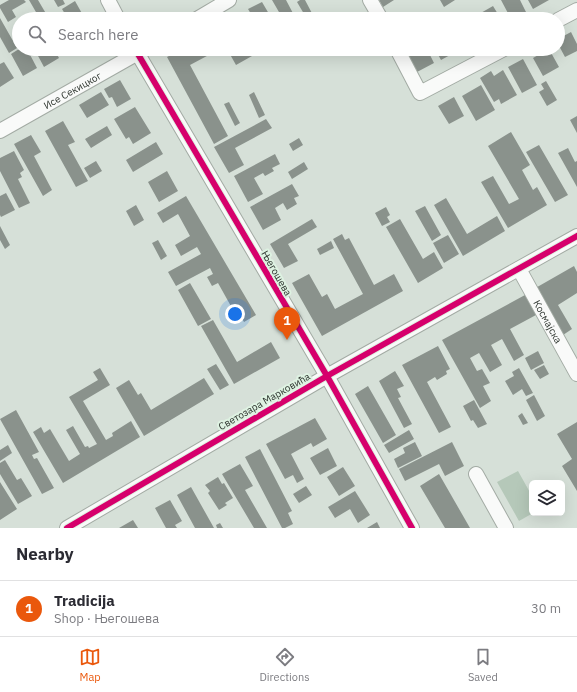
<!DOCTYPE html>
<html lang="en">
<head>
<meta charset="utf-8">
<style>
  :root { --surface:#fff; --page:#f2f2f3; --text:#2b2b33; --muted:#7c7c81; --line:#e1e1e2; --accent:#ea580c }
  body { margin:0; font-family:"IBM Plex Sans",sans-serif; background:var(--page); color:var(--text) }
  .controls { position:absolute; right:12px; bottom:12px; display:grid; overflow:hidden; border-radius:6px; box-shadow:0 4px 16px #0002 }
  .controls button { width:36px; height:36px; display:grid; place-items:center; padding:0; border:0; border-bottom:1px solid var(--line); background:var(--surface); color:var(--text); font:20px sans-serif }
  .you { position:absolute; left:235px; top:314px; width:14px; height:14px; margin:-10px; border:3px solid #fff; border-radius:50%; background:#1a73e8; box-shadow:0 0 0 6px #1a73e833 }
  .badge { display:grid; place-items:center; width:26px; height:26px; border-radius:50%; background:var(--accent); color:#fff; font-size:13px; font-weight:700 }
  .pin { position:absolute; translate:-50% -33px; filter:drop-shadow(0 1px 2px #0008) }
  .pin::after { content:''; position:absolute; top:21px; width:14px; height:12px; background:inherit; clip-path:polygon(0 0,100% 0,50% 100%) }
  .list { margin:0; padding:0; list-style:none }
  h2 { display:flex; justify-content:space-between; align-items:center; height:52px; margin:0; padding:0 16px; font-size:17px }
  h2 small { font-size:13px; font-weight:400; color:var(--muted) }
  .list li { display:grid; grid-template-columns:26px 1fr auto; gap:12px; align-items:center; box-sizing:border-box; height:56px; padding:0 16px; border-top:1px solid var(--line) }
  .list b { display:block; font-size:15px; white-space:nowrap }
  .list p { margin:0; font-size:13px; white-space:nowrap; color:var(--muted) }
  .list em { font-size:13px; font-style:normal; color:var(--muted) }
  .icon { flex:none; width:22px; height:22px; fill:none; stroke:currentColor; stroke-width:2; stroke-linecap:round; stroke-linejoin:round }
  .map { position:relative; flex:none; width:577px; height:528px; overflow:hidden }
  .search { position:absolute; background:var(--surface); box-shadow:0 4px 16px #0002; left:12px; right:12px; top:12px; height:44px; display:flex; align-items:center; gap:10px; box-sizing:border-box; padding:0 14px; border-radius:22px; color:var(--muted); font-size:15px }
  .sheet { height:108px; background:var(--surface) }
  nav { display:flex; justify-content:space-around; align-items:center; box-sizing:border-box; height:56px; border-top:1px solid var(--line); background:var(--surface); font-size:11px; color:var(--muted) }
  nav a { display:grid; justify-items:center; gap:2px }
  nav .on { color:var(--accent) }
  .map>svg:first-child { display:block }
  .green { fill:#b5c8b9 }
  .building { fill:#8a928c }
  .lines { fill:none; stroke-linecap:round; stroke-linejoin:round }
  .minor-casing { stroke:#a3aba4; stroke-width:16 }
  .minor { stroke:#f9faf9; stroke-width:14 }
  .cycleway-casing { stroke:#def2e2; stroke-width:8 }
  .cycleway { stroke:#d6006c; stroke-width:6 }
  .labels { text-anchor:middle; stroke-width:4; stroke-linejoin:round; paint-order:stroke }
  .street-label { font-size:10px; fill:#2c332d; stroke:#def2e2 }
</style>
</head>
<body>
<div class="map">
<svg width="577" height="528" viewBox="0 0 577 528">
  <rect width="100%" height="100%" fill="#d6e0d8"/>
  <!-- green -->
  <path class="green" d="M518 471 532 496V513H533L519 521 497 482Z"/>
  <!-- building -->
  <path class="building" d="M9 0H24L26 2 12 10 16 17 8 22 0 8V5Z
    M29 0H38L48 17 46 19H40Z
    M54 0H63L65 4 58 7Z
    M272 0H286L296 19H283Z
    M300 0H305L315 19H307L297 2Z
    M379 0H394L383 7Z
    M440 0H455L444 7Z
    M501 0H520L526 12 514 19H511Z
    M528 0H549L533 9Z
    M75 1 84 17 80 19H68L62 9Z
    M262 2 272 19H254L248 9Z
    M493 6 501 19H481L479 14Z
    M247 13 250 19H236Z
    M416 14 419 19H408Z
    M0 18 17 48 9 53 0 37Z
    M571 32 577 44V51L565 57 558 44V39Z
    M19 49H27L37 68 23 76 11 54Z
    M40 49H54L59 58 44 67 37 54 41 51Z
    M182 49H220L190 65 228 136 214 144 167 57Z
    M227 49H249L252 56 236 65Z
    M414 49H427L434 63 417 72 407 53Z
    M435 49H461L441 60Z
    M549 49 559 67 543 76 533 58Z
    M523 59 537 85 522 93 508 67Z
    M4 62 14 78 0 87V64Z
    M503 70 517 95 501 104 499 99 494 102 480 78 491 71 494 76Z
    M120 80 131 99 117 107 112 97 109 98 104 89Z
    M546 81 557 100 547 106 539 92 544 89 541 84Z
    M481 85 495 110 476 121 462 96Z
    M101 92 109 105 87 118 79 105Z
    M254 92 265 115 259 118 249 95Z
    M454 97 464 116 449 124 438 106Z
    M229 102 240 123 235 126 224 104Z
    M135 107 151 133 133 144 129 137 126 139 114 119Z
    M577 116V133L570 120Z
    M266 119 272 128 235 148 244 165 229 173 214 147Z
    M63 121 75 142 68 145 88 181 76 187 45 131Z
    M107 126 112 135 91 148 85 139Z
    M511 132 530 165 522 170 533 190 537 187 547 205 508 228 481 182 493 176 509 204 519 199 488 146Z
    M31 135 41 152 34 156 52 190 43 196 14 144Z
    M299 138 303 145 293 151 289 144Z
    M156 142 163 154 133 172 126 160Z
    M539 145 568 195 555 202 526 152Z
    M568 148 575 162 577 161V187L558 153Z
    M14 151 24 170 20 173 22 177 18 179 30 203 19 208 0 171V158Z
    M275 154 280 164 272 168 274 171 265 176 263 173 254 178 263 194 248 202 234 176Z
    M96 161 102 171 90 178 84 168Z
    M304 162 308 169 292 179 288 172Z
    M167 171 178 191 159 202 148 182Z
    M292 184 299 196 294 198 297 204 287 210 283 203 275 208 281 220 263 230 250 207Z
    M6 193 15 210 1 217 0 215V196Z
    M186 196 256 315 244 322 240 315 237 317 218 283 212 286 207 277 213 274 210 268 176 286 168 272 201 254 197 247 181 256 175 245 190 236 178 214 163 223 157 213Z
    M446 198 467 234 497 216 505 231 463 256 434 205Z
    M136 205 144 220 134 226 126 211Z
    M425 206 441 235 432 241 415 211Z
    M386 207 390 215 387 217 390 222 382 226 375 213Z
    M312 219 317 227 288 244 298 261 284 268 270 244Z
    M400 219 423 259 434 252 443 268 418 283 386 227Z
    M0 226 10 245 5 249 0 240Z
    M342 234 345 240 349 238 374 285 394 274 403 291 322 336 292 283 309 274 322 297 327 294 335 309 363 294 333 239Z
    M448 235 459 254 444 263 433 243Z
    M158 240 167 256 161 260 152 243Z
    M331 241 334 248 320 255 317 249Z
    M574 266 577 272V293L558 305 572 329 560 337 532 290Z
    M190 283 211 319 198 326 178 290Z
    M525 295 536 315 510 329 524 355 514 361 502 339 491 345 502 365 490 372 479 353 470 358 477 371 482 369 490 383 483 386 491 401 480 408 442 340Z
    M213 320 237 362 271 342 280 358 234 384 201 326Z
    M438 346 450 369 446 371 447 374 437 380 435 377 427 382 451 427 439 433 402 365Z
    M538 351 544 363 531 370 525 358Z
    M216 364 229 385 220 390 207 369Z
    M544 365 549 374 540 379 534 370Z
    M100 368 110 385 83 401 106 440 113 436 112 433 131 421 140 437 63 483 33 432 41 427 44 433 50 429 69 461 80 454 66 430 73 426 85 447 88 446 89 448 97 444 69 397 98 380 93 372Z
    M519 368 533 393 526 396 522 389 513 395 505 381 514 376 512 372Z
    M395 371 404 386 397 389 401 397 398 398 412 424 404 428 379 381Z
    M204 378 214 394 144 436 116 388 129 380 138 395 141 393 151 410Z
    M368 386 396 435 383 443 355 394Z
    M534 395 545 416 537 421 526 400Z
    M474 400 487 424 478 428 473 420 471 421 463 406Z
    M16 410 39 452 32 455 34 459 37 458 54 488 42 494 0 419Z
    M522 413 528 423 523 425 518 416Z
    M315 418 327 439 313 447 311 443 291 454 304 479 297 483 293 475 285 479 266 444Z
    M577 422V491L562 466 572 459 557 434Z
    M409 430 414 439 389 453 384 445Z
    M415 442 422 456 398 468 394 459 405 453 403 448Z
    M452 442 464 466 445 476 439 464 405 481 399 469Z
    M8 445 12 453 0 461V450Z
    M328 448 337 466 320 475 310 458Z
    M260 449 292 511 288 513 293 524 285 528H282L245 457Z
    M5 460 17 480 21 478 32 496 18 504 0 474V463Z
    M240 464 253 486 245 490 267 528H254L222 474Z
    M343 467 355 486 339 496 327 477Z
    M439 474 470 528H445L420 486Z
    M218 477 222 484 224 483 233 498 225 503 227 505 219 510 208 493 210 491 205 485Z
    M0 482 17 509 0 520Z
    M306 486 312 495 299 503 293 494Z
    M191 487 214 528H195L177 495Z
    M355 491 370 515 358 523 350 509 335 518 328 507Z
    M170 500 182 521 175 525 177 528H166L155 508Z
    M133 520 138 528H119Z
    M377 522 380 528H367Z
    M220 523 223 528H217L216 525Z"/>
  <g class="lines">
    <!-- minor casing -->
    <g class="minor-casing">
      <g id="minor">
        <path d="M108 0 118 19"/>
        <path d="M370 0 381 19"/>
        <path d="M197 19 229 0"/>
        <path d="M558 20 577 10"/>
        <path d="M135 49 327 376 412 528"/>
        <path d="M397 49 420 93 504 49"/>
        <path id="s1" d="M0 131 145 49"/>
        <path id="s2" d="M519 269 577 374"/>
        <path d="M476 474 506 528"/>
        <path d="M67 528 327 376 577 236"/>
      </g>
    </g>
    <!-- minor -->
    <use href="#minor" class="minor"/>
    <!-- cycleway casing -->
    <g class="cycleway-casing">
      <path id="cycleway" d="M135 49 327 376 412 528
        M67 528 327 376 577 236"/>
    </g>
    <!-- cycleway -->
    <use href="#cycleway" class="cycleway"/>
  </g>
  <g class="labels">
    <!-- street labels -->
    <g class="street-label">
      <text dy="4" stroke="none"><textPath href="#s1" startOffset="83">Исе Секицког</textPath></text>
      <text transform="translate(277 273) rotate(60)" y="4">Његошева</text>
      <text dy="4" stroke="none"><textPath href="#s2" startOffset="60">Космајска</textPath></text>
      <text transform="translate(264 401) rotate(-30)" y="4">Светозара Марковића</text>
    </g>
  </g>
</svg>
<div class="controls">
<button><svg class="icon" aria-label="layers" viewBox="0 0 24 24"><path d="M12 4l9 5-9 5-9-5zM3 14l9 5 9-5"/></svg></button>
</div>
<div class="you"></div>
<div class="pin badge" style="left:287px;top:340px">1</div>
<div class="search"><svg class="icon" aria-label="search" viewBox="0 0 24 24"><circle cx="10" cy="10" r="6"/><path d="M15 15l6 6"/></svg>Search here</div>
</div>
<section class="sheet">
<h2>Nearby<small></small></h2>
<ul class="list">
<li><span class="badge">1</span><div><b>Tradicija</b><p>Shop · Његошева</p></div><em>30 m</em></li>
</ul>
</section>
<nav>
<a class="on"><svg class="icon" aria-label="map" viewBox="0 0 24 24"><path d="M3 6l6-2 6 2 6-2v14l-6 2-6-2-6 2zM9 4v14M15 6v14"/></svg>Map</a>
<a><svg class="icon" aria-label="directions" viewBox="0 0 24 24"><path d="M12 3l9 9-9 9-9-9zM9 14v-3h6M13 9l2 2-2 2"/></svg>Directions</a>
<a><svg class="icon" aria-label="saved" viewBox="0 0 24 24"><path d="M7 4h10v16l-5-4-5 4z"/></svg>Saved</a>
</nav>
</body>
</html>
